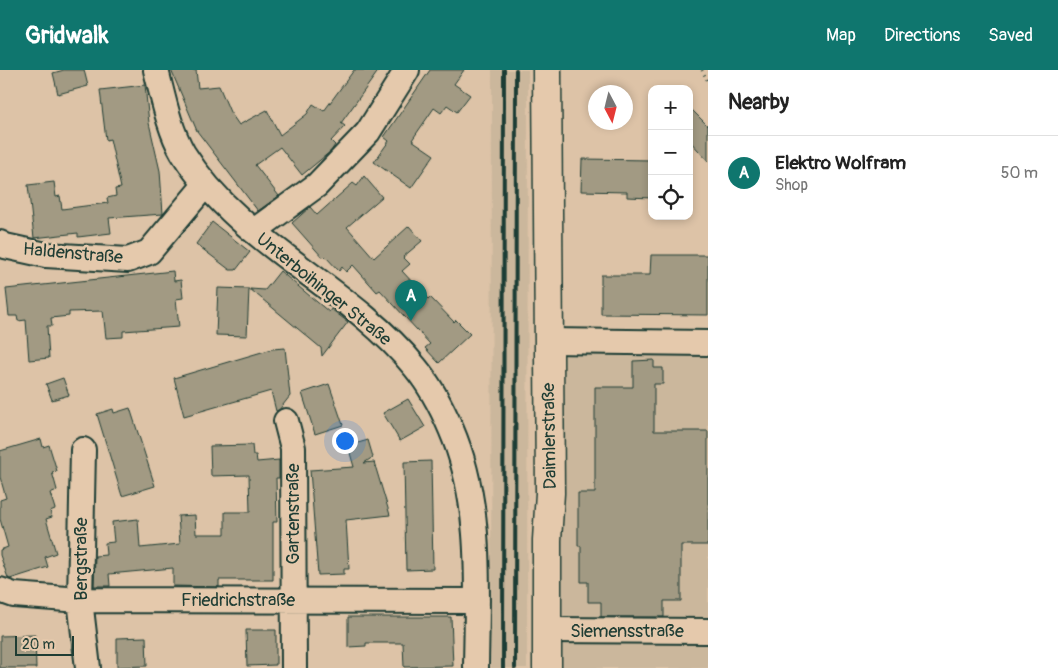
<!DOCTYPE html>
<html lang="en">
<head>
<meta charset="utf-8">
<style>
  :root { --surface:#fff; --page:#f2f2f2; --text:#222; --muted:#767676; --line:#e0e0e0; --accent:#0f766e }
  body { margin:0; font-family:Pangolin,sans-serif; background:var(--page); color:var(--text) }
  .controls { position:absolute; right:15px; top:15px; display:grid; overflow:hidden; border-radius:10px; box-shadow:0 2px 8px #0003 }
  .controls button { width:45px; height:45px; display:grid; place-items:center; padding:0; border:0; border-bottom:1px solid var(--line); background:var(--surface); color:var(--text); font:25px sans-serif }
  .compass { position:absolute; left:588px; top:15px; width:45px; height:45px; border-radius:50%; background:var(--surface); box-shadow:0 2px 8px #0003; rotate:173deg }
  .scale { position:absolute; left:15px; bottom:12px; width:59px; box-sizing:border-box; padding-left:5px; border:2px solid #1f3d34; border-top:0; font-size:14px; line-height:18px; white-space:nowrap; color:#1f3d34; -webkit-text-stroke:4px #e5c9ac; paint-order:stroke }
  .you { position:absolute; left:344px; top:370px; width:18px; height:18px; margin:-12px; border:4px solid #fff; border-radius:50%; background:#1a73e8; box-shadow:0 0 0 8px #1a73e833 }
  .badge { display:grid; place-items:center; width:32px; height:32px; border-radius:50%; background:var(--accent); color:#fff; font-size:16px; font-weight:700 }
  .pin { position:absolute; translate:-50% -41px; filter:drop-shadow(0 1px 2px #0008) }
  .pin::after { content:''; position:absolute; top:26px; width:18px; height:15px; background:inherit; clip-path:polygon(0 0,100% 0,50% 100%) }
  .list { margin:0; padding:0; list-style:none }
  h2 { display:flex; justify-content:space-between; align-items:center; height:65px; margin:0; padding:0 20px; font-size:21px }
  h2 small { font-size:16px; font-weight:400; color:var(--muted) }
  .list li { display:grid; grid-template-columns:32px 1fr auto; gap:15px; align-items:center; box-sizing:border-box; height:75px; padding:0 20px; border-top:1px solid var(--line) }
  .list b { display:block; font-size:19px; white-space:nowrap }
  .list p { margin:0; font-size:16px; white-space:nowrap; color:var(--muted) }
  .list em { font-size:16px; font-style:normal; color:var(--muted) }
  .icon { flex:none; width:28px; height:28px; fill:none; stroke:currentColor; stroke-width:2; stroke-linecap:round; stroke-linejoin:round }
  .map { position:relative; flex:none; width:708px; height:598px; overflow:hidden }
  header { display:flex; align-items:center; gap:30px; box-sizing:border-box; height:70px; padding:0 25px; background:var(--accent); color:#fff }
  header strong { font-size:24px }
  nav { display:flex; gap:28px; margin-inline-start:auto; font-size:18px }
  main { display:flex }
  aside { flex:1; background:var(--surface) }
  .map>svg:first-child { display:block }
  .built { fill:#cbb79c }
  .building { fill:#a29a83; stroke:#1f3d34 }
  .lines { fill:none; stroke-linecap:round; stroke-linejoin:round }
  .minor-casing { stroke:#1f3d34; stroke-width:28 }
  .major-casing { stroke:#1f3d34; stroke-width:31 }
  .path { stroke:#1f3d34; stroke-width:3; stroke-dasharray:1 4; stroke-linecap:butt }
  .minor { stroke:#e5c9ac; stroke-width:24 }
  .major { stroke:#e5c9ac; stroke-width:28 }
  .rail { stroke:#1f3d34; stroke-width:4 }
  .labels { text-anchor:middle; stroke-width:5; stroke-linejoin:round; paint-order:stroke }
  .street-label { font-size:18px; fill:#1f3d34; stroke:#e5c9ac }
</style>
</head>
<body>
<header>
<strong>Gridwalk</strong>
<nav><a>Map</a><a>Directions</a><a>Saved</a></nav>
</header>
<main>
<div class="map">
<svg width="708" height="598" viewBox="0 0 708 598">
  <rect width="100%" height="100%" fill="#ddc3a7"/>
  <filter id="ink" filterUnits="userSpaceOnUse"><feTurbulence type="fractalNoise" baseFrequency=".02" numOctaves="2"/><feDisplacementMap in="SourceGraphic" scale="10" xChannelSelector="R" yChannelSelector="G"/><feConvolveMatrix kernelMatrix="1 2 1 2 8 2 1 2 1" color-interpolation-filters="sRGB"/></filter>
  <g filter="url(#ink)">
    <!-- built -->
    <path class="built" d="M492 0H528L527 598H491Z
      M560 281 708 282V598H559Z"/>
    <!-- building -->
    <path class="building" d="M64 0H84L88 16 58 24 53 3Z
      M171 0H196L198 18 219 16 230 42 239 55 267 40 280 65 307 44 313 34 324 41 354 0H379L341 53 345 56 331 71 335 75 331 81 302 105 280 77 255 95 279 126 258 141 197 61Z
      M430 0H464L454 14 470 25 457 42 447 35 441 43 434 38 412 70 434 85 411 118 374 92 389 71 384 67Z
      M145 15 149 53 160 101 163 144 109 148 111 163 78 167V163L34 168 28 115 54 112 56 127 60 126 62 139 108 133 107 128 116 126 115 119 121 118 110 69 106 70 100 20Z
      M689 37 708 56V91L689 70Z
      M582 89 652 90V128L627 127V122L581 121Z
      M364 106 382 127 347 157 374 188 409 156 422 171 403 187 410 194 402 201 428 229 430 227 454 252 456 250 470 264 439 293 425 278 430 274 380 220 377 222 353 195 346 202 342 197 339 201 325 186 323 188 292 153 310 137 317 145 353 113 357 116Z
      M212 152 250 182 236 200H230L196 174Z
      M651 185H708V245L601 244V205H650Z
      M173 201 174 211 181 210 183 228 176 229 179 257 123 261V267L106 268 103 241 69 242V246L51 248 52 256H47L49 288 29 290 26 250 18 251 17 246H9L6 219Z
      M280 201 329 242 331 239 348 252 322 286 321 278 250 219 265 220Z
      M218 218 249 219 247 266 216 265Z
      M285 278 290 326 279 340 276 341 271 321 184 346 174 308 272 279Z
      M654 290V298H663V314H654V361H708V475H681V531H664V547H601V532H588V512H581V476H578V423H595V317H633V291Z
      M63 308 69 325 52 330 46 314Z
      M329 314 343 355 315 364 302 323Z
      M408 329 425 357 400 371 383 343Z
      M130 338 155 416 122 426 97 344 113 339 114 343Z
      M41 369 43 377 49 375 57 401 52 402 57 420 50 423 55 439 50 441 52 447 46 449 56 483 45 487 48 497 10 509 8 508 0 485V480L8 477 0 449V430L6 428 0 407V381Z
      M368 370 373 387 364 393 374 392 390 445 346 450 349 499H344V504L318 505 310 400 354 397 348 376Z
      M252 375 253 385H256L257 392 279 390V408H276L277 452H273V510H219V517L173 516V498L109 504 110 516H94L95 486 106 485 105 473 114 472 112 452 138 449 140 478 180 474 178 446 195 445 196 464H225V442H250L249 405 211 406 210 376Z
      M431 391 433 499 406 500 404 392Z
      M348 547H451L453 596 404 597 403 573H366V576L348 577Z
      M246 560H276V595L247 596Z
      M35 565 36 598H0V566Z
      M146 567 147 596 117 597V568Z"/>
    <g class="lines">
      <!-- minor casing -->
      <g class="minor-casing">
        <path id="minor" d="M156 0C163 27 169 59 183 83 240 175 348 215 415 297 430 315 442 338 451 359 483 433 477 519 476 598
          M254 161 317 115 368 62 407 0
          M0 173 5 176 46 185 128 190 149 182 205 115
          M548 271 708 273
          M286 351 293 378 294 598
          M83 380 80 530 88 598
          M0 520 14 525 80 530 477 531
          M546 560 708 561"/>
      </g>
      <!-- major casing -->
      <g class="major-casing">
        <path id="major" d="M547 598V470L550 423 547 0"/>
      </g>
      <!-- path -->
      <path class="path" d="M702 0 708 12"/>
      <!-- minor -->
      <use href="#minor" class="minor"/>
      <!-- major -->
      <use href="#major" class="major"/>
      <!-- rail -->
      <path class="rail" d="M503 598 504 0
        M515 598 516 0"/>
    </g>
  </g>
  <g class="labels">
    <!-- street labels -->
    <g class="street-label">
      <text transform="translate(73 183) rotate(5)" y="6">Haldenstraße</text>
      <text transform="translate(324 219) rotate(39)" y="6">Unterboihinger Straße</text>
      <text transform="translate(549 366) rotate(-91)" y="6">Daimlerstraße</text>
      <text transform="translate(293 444) rotate(-90)" y="6">Gartenstraße</text>
      <text transform="translate(81 489) rotate(-90)" y="6">Bergstraße</text>
      <text x="238" y="536">Friedrichstraße</text>
      <text x="627" y="567">Siemensstraße</text>
    </g>
  </g>
</svg>
<div class="controls">
<button>+</button>
<button>−</button>
<button><svg class="icon" aria-label="locate" viewBox="0 0 24 24"><circle cx="12" cy="12" r="6"/><path d="M12 2v4M12 18v4M2 12h4M18 12h4"/></svg></button>
</div>
<svg class="compass" viewBox="-18 -18 36 36"><path d="M0-13l5 13h-10z" fill="#e53935"/><path d="M0 13l5-13h-10z" fill="#767676"/></svg>
<div class="scale">20 m</div>
<div class="you"></div>
<div class="pin badge" style="left:411px;top:251px">A</div>
</div>
<aside>
<h2>Nearby<small></small></h2>
<ul class="list">
<li><span class="badge">A</span><div><b>Elektro Wolfram</b><p>Shop</p></div><em>50 m</em></li>
</ul>
</aside>
</main>
</body>
</html>
